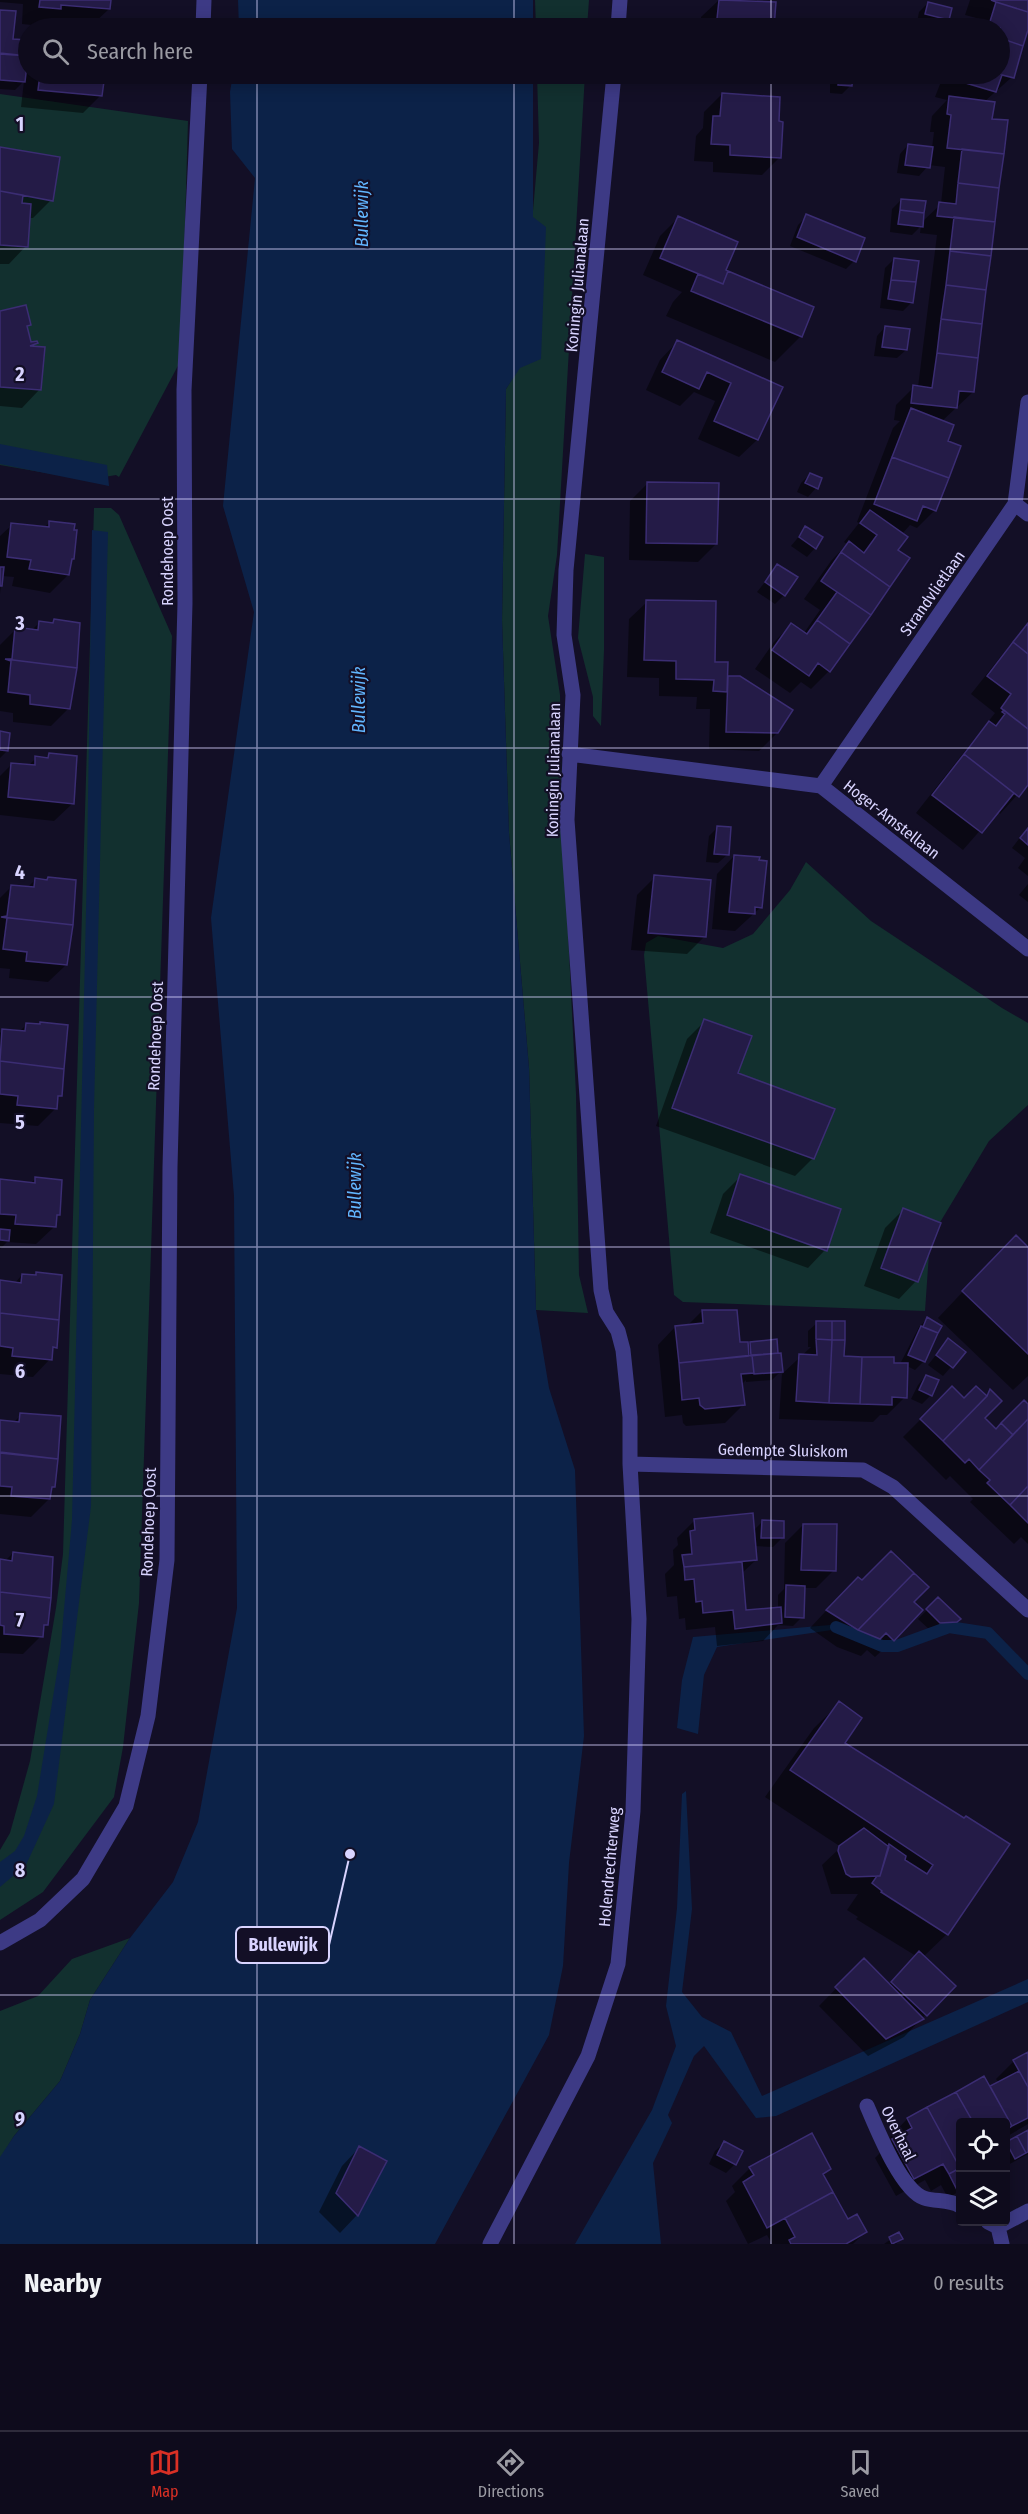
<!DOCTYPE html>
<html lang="en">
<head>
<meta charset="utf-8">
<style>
  :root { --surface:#0e0b1c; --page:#1c1929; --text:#f1f3f6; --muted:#9b9ba3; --line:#2e2b3b; --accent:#d93025 }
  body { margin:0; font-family:"Fira Sans Condensed",sans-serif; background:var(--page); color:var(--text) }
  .controls { position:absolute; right:18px; bottom:18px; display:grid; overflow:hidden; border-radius:6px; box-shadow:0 3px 15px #0003 }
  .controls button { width:54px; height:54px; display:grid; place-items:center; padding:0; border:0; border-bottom:2px solid var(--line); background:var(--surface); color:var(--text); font:30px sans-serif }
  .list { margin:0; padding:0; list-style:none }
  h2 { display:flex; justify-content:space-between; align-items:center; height:78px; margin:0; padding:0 24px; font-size:26px }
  h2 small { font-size:20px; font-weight:400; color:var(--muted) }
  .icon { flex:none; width:33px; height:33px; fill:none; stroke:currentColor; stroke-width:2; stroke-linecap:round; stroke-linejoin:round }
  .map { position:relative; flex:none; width:1028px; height:2244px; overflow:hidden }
  .search { position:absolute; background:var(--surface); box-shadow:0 3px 15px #0003; left:18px; right:18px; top:18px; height:66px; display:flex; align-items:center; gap:15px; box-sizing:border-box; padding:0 21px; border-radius:33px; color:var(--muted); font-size:22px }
  .sheet { height:186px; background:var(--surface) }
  nav { display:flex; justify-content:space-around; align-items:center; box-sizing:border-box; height:84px; border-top:2px solid var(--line); background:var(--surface); font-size:16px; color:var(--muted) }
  nav a { display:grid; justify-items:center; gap:3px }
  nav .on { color:var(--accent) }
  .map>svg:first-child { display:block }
  .green { fill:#12302f }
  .water { fill:#0c2248 }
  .shadow { fill:#0007 }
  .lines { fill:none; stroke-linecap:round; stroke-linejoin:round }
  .stream { stroke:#0c2248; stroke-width:12 }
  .building { fill:#241b47; stroke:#3b2d73; stroke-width:1.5 }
  .minor { stroke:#3d3a85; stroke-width:15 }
  .grid { fill:none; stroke:#d9d4ff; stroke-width:1.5; stroke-opacity:0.55 }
  .labels { text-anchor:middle; stroke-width:4.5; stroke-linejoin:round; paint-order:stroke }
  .street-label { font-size:16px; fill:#d9d4ff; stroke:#130f26 }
  .water-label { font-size:18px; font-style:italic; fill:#62b6ff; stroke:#130f26 }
  .grid-label { font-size:20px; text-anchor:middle; font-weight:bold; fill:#d9d4ff; stroke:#130f26; stroke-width:4.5; stroke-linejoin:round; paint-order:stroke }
  .leader { fill:none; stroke:#d9d4ff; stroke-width:2 }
  .callout-dot { fill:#d9d4ff; stroke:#130f26; stroke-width:2 }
  .callout { fill:#130f26; stroke:#d9d4ff; stroke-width:2 }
  .callout-label { font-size:18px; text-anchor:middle; font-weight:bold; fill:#d9d4ff }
</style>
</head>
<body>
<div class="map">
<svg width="1028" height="2244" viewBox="0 0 1028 2244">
  <rect width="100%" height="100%" fill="#130f26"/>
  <!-- green -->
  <path class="green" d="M535 0H589L587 28H536Z
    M537 74H585L557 555 548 616 560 695 562 810 576 1094 579 1275 588 1313 536 1310 529 1068 509 833 502 620 506 389 519 368 539 143Z
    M0 94 188 121 181 360 119 477 116 475 87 480 0 465Z
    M94 508H111L119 515 172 636 139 1603 123 1747 114 1797 43 1892 0 1920V1850L10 1833 30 1761 56 1608 63 1554Z
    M585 554 604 557V650L601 726 593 716V697L578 638Z
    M806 862 871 921 1002 1008 1028 1023V1105L989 1141 930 1239 925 1311 683 1302 674 1295 644 955 646 943 658 936 723 948 753 934 790 890Z
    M130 1938 90 2000 80 2034 60 2081 14 2136 0 2159V2011L38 1996 72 1959Z"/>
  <!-- water -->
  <path class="water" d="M238 0H533V28H239Z
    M233 74H533V217L546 227 541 359 520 368 506 389 502 620 509 833 529 1068 536 1310 549 1388 575 1470 584 1736 569 1863 563 1966 549 2035 435 2244H0V2157L14 2136 60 2081 80 2034 90 2000 130 1938 173 1882 198 1822 237 1608 234 1196 211 918 254 612 223 506 255 178 232 149 230 92Z
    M0 444 107 465 109 486 0 464Z
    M92 530 108 532 94 1109 91 1506 54 1804 26 1865 0 1887V1862L15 1851 24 1836 37 1796 60 1654 72 1520 87 867Z
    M841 1624 832 1630 717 1647 704 1675 698 1734 677 1728 682 1680 693 1637Z
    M686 1791 692 1909 682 1992 702 2017 731 2032 762 2096 1028 1979V2002L776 2116 756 2118 704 2046 694 2056 668 2115 672 2123 653 2163 661 2244H575L652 2110 676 2046 666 2006 677 1908 682 1794Z"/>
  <!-- shadow -->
  <path class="shadow" d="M0 0H109V9L91 26 45 22 42 26 22 24 23 4 0 2Z
    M719 0H757V2L774 4 772 28H701V17Z
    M970 0H1028V26L1012 77 984 102 973 392 941 422 946 442 935 510 917 528 910 525 902 534 896 550 908 559 829 671 811 689 801 682 790 693 755 669 774 642 791 625 804 633 820 610 804 599 831 561 847 544 844 542 859 523 857 522 893 428 900 421 894 420 896 405 914 387H918L937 235 920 233 921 226 912 235 890 232 892 209 901 200 922 222 941 204 945 167 929 165 919 176 897 173 900 154 908 145 932 148 934 132H930L932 116 947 100 935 97 944 74H1000V28H977L980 19 965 15Z
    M928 3 948 19 939 28 917 23 919 12Z
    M0 11 11 40 28 42V74H103L101 95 83 113 21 107 24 81 15 90 0 89Z
    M547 74H568L559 82H552L547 77Z
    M835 74H847L851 85 842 94 830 93V83L834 79Z
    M722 94 780 157 762 175 713 172V162L694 161 696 136 703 128 704 112Z
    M0 148 51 200 33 218H29L26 246 9 264H0Z
    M807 216 854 261 846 269 790 246 798 225Z
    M678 218 724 271 801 336 775 362 666 316 673 302 682 292 643 275 660 236Z
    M894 259 912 302 903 311 880 308 885 268Z
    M0 313 29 325 25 328 39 390 22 408 0 406Z
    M885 327 906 350 897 358 874 356 877 336Z
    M677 342 781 387 757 440 739 457 698 439 715 401 694 392 680 406 646 390 660 360Z
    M810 474 816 488 808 497 797 492 801 483Z
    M648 483 716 544 698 562 629 560 630 501Z
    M50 522 73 559 70 562 68 575 50 593 12 586 14 577 2 576 0 594V536L12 525 44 528Z
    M806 528 815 548 807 557 791 546Z
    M778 566 784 595 775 604 757 592Z
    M647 602 726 677 740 678 777 733 759 751 709 749 710 709H696L697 697 659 696V678L627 677 629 619Z
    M54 621 79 624 73 694 69 708 51 726 13 722V713L0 711V645L16 629 31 631 39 623 51 624Z
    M1028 622V783L1000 814 997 811 963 850 916 813 995 713 971 694Z
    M0 733 7 751 0 758Z
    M49 755 72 804 54 821 0 815V776L12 764 28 766 36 758 45 759Z
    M718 827 727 855 718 863 706 862 709 836Z
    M1028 827V876L1018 868 1025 858 1012 848Z
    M734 856 757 861 761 907 735 931 712 929 717 874Z
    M655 877 705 936 687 954 631 950 637 895Z
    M48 879 66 965 48 982 9 978 10 969 0 968V898L12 886 27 888 35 880 46 881Z
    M1028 884V902L1019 895Z
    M705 1021 736 1074 813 1158 795 1176 656 1126 687 1039Z
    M27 1024 60 1095 57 1099 56 1108 38 1126 0 1123V1033L3 1030 19 1032Z
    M741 1176 825 1250 808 1268 710 1233 723 1194Z
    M36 1178 58 1215 55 1217 54 1227 36 1244 7 1242 0 1249V1181L30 1184Z
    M903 1210 916 1281 899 1299 864 1286 885 1228Z
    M1028 1249V1376L1013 1390 938 1318 990 1263Z
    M37 1274 61 1294 55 1347 51 1351 50 1359 33 1377 0 1374V1282L14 1284 22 1275 34 1277Z
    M702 1311 739 1344 747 1346 750 1343 775 1341 781 1371 772 1380 746 1382V1380L741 1385 743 1405 725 1423 686 1426 683 1423 682 1415 665 1417 658 1345 675 1327 687 1326Z
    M927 1319 924 1361 915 1370 907 1366 905 1397 887 1415H880L873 1422 779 1419 782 1374 811 1347H808V1331L817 1323 842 1357 900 1364 919 1327Z
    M948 1340 964 1352 943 1376 928 1365Z
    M926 1376 931 1395 922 1404 911 1399 918 1385Z
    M952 1388 964 1400 985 1397 990 1391 983 1418 995 1431 1028 1406V1544L1021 1537 1014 1544 970 1502 973 1499 950 1476 946 1480 903 1437Z
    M21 1415 59 1418 54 1486 50 1490 49 1499 31 1517 0 1514V1421L13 1423Z
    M695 1520 753 1531 762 1522 782 1538 773 1547 754 1546 756 1560 741 1574 745 1612 778 1609V1595L784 1589 785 1543 803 1525 834 1570 816 1588H803L802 1617 793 1626 778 1625 763 1641 717 1646 715 1627 686 1630 685 1618 679 1619 677 1596 667 1597 665 1574 674 1565 673 1550 678 1545 677 1538Z
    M13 1553 52 1572 46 1625 42 1629 41 1636 23 1654 0 1653V1561H5Z
    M840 1596 912 1602 893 1640 875 1657 867 1650 861 1656 837 1647 810 1628Z
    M938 1599 959 1619 947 1631H931L918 1619Z
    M840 1703 843 1743 964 1820 947 1934 923 1957 953 1986 904 2037 868 2056 819 2006 864 1960 888 1985 916 1956 856 1919 858 1917 847 1910 858 1894H831L822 1865 841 1847 765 1797 814 1728Z
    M1028 2054V2124L1006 2137V2122H960V2191L948 2198 941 2185 931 2191 925 2180 896 2196 875 2158 892 2141 890 2137 907 2119 984 2078 990 2088 999 2083 996 2079 1014 2061Z
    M1028 2132V2154L1006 2166V2145Z
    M724 2143 741 2152 735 2164 726 2173 709 2164 715 2151Z
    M359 2148 385 2162 357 2215 340 2233 319 2212 342 2166Z
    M750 2168 829 2169 823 2176 848 2221 865 2232 853 2244H772L767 2235 748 2244 726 2201 735 2192 732 2186Z
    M898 2234 901 2239 896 2244H884Z"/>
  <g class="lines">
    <!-- stream -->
    <path class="stream" d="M836 1627 882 1646H897L949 1627 988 1633 1028 1674"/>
  </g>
  <!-- building -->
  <path class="building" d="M40 0H111L110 9 61 5V9L39 7Z
    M719 0 776 2 774 28H716Z
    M991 0H1028V12L996 2Z
    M928 2 952 8 949 20 925 14Z
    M996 2 1028 12V30L1023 46 1000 38V28H988Z
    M0 10 16 11 13 39 28 40V56L0 53Z
    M1000 38 1023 46 1014 78 1002 75 996 92 952 79 954 74H1000Z
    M0 54 28 56 25 82 0 80Z
    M40 74H105L102 96 38 90Z
    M839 74H853L852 86 838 85Z
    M722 93 780 97 779 121 783 122 781 158 730 155V145L711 144 713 116H720Z
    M949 96 995 102 992 119 1008 120 1004 154 947 148 951 115 947 114Z
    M908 144 933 147 930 168 905 165Z
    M0 147 60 157 53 201 0 191Z
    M962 149 1004 154 999 188 958 183Z
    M958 183 999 188 995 222 937 216 939 202 956 204Z
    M0 191 23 195 22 203 31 204 28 247 0 245Z
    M901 199 926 201 924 213 900 210Z
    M900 210 924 213 923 227 898 224Z
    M806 214 865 238 856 262 797 237Z
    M678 216 738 242 726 270 728 271 723 284 660 258Z
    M954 217 995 222 991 256 950 251Z
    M950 251 991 256 986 290 946 285Z
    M894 258 919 261 916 282 891 280Z
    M728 271 814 307 802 337 691 291 698 274 723 284Z
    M891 280 916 282 913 303 888 299Z
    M946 285 986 290 982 324 941 319Z
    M26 305 31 325 27 326 31 342 37 341 38 343 30 346 45 347 41 390 0 387V311Z
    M941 319 982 324 978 358 937 353Z
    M885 326 910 329 907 350 882 347Z
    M677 340 783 387 758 440 714 421 731 383 707 372 699 389 662 372Z
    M937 353 978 358 974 392 959 391 957 408 911 403 913 385 932 388Z
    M911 408 954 425 948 441 961 446 949 478 892 457Z
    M892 457 949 478 936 511 923 506 917 521 874 504Z
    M810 473 822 478 818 489 805 483Z
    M647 482 719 483 717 544 646 543Z
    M870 510 908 537 898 550 910 558 890 587 841 552 849 541 864 553 877 535 860 523Z
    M49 521 75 524 74 530H77L74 559H72L69 575 29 569 31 560 7 557 11 523 49 527Z
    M805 526 823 537 816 549 799 537Z
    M841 552 890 587 871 615 821 581Z
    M777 564 798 577 785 596 765 582Z
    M0 567H4L2 586H0Z
    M837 592 871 615 850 644 817 620Z
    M646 600 716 601 715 662H728L727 692 713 691 714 680 676 679V661L644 660Z
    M54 619 80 623 77 668 5 659H12L15 627 38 630 39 621 53 623Z
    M817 620 850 644 830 672 818 663 809 676 772 650 791 623 807 634Z
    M1028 623V654L1013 642Z
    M1013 642 1028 654V729L1001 708 1011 694 987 676Z
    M5 659 77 668 70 709 30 704V695L8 692 11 661Z
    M728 676H740L793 710 778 733 726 732Z
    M1004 710 1028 729V785L1019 797 964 754 989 721 996 726 1005 714 1002 712Z
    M0 731 10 733 8 751 0 750Z
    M49 753 77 756 74 804 8 797 11 763 35 765V756L48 758Z
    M964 754 1014 793 982 833 932 795Z
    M717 826 731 827 729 855 714 854Z
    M1028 828V845L1020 838Z
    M734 855 760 857 759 860 767 861 762 908 755 907V914L729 912Z
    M654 875 711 880 706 937 648 933Z
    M48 877 76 880 73 925 1 917 7 916 11 885 34 887 35 878 47 880Z
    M1 917 73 925 67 965 26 961 27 952 3 949 7 918Z
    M704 1019 752 1036 738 1073 835 1109 814 1159 672 1108Z
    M40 1022 68 1025 64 1069 0 1061 2 1029 25 1031 26 1023 40 1024Z
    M0 1061 64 1069 62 1096H58L57 1109 17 1105 18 1096 0 1094Z
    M740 1174 841 1209 827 1251 727 1215Z
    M35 1177 62 1180 60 1215H57L56 1227 15 1224 16 1215 0 1214V1179L35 1183Z
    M903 1208 941 1223 918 1282 881 1268Z
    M0 1229 10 1230 9 1241 0 1240Z
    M1016 1235 1028 1247V1354L962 1291Z
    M36 1272 62 1275 59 1320 0 1313V1280L21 1283 22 1274 36 1275Z
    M702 1310H737L740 1342H748L749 1356 679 1363 675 1326 703 1323Z
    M0 1313 59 1320 57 1348 53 1347 52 1360 12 1356 13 1348 0 1346Z
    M927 1317 942 1326 938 1333 923 1327Z
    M816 1321H832V1340L816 1339Z
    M832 1321H845V1340H832Z
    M921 1326 938 1333 925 1362 908 1355Z
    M948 1338 966 1352 953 1368 936 1355Z
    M777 1339 778 1353 751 1356 750 1342Z
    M816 1339 832 1340 829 1403 796 1401 799 1354 817 1355Z
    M832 1340H845L844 1356 862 1357 860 1404 829 1403Z
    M781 1353 783 1372 754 1374 752 1355Z
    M752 1355 754 1373 741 1374 745 1405 705 1409 700 1405 699 1398 682 1400 679 1363Z
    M862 1357H894V1363H908L907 1398 892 1397V1405L860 1404Z
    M926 1375 939 1380 932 1396 919 1390Z
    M952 1386 964 1398 976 1386 987 1396 943 1441 920 1419Z
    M990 1389 1002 1401 985 1418 996 1429 1001 1423 1013 1435 979 1470 969 1459 965 1463 943 1441 987 1396Z
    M1024 1400 1028 1404V1419L1013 1435 1001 1423Z
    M20 1413 61 1416 58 1459 0 1452V1420L19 1422Z
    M1028 1419V1486L1010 1505 987 1483 990 1480 979 1470Z
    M0 1453 58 1459 55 1487H52L50 1499 11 1496 12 1487 0 1486Z
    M1028 1486V1523L1010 1505Z
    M753 1513 757 1560 684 1567 682 1555 692 1554 690 1531 695 1530 694 1519Z
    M762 1520 784 1521V1538H761Z
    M803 1524H837L836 1571 801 1570Z
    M891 1551 914 1573 858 1630 826 1610 858 1577 862 1580Z
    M13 1552 53 1557 51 1598 0 1592V1559L12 1561Z
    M742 1562 746 1610 781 1607 782 1623 735 1629 733 1610 703 1613 702 1601 696 1602 694 1579 685 1580 684 1567Z
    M914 1573 929 1587 914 1602 923 1610 894 1641 886 1633 880 1639 858 1630Z
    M786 1585 805 1586 804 1618 785 1617Z
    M0 1592 51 1598 48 1625H44L43 1637 4 1634V1626L0 1625Z
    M938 1597 961 1619 957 1622 940 1623 926 1609Z
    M839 1701 862 1718 845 1743 964 1818 966 1816 1010 1844 948 1935 881 1892 882 1891 872 1883 877 1876H880L889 1844 906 1856 905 1860 927 1874 933 1865 790 1770Z
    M864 1828 889 1847 880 1876 851 1877 846 1874 838 1851 839 1846Z
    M919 1951 956 1986 927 2016 891 1982Z
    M864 1958 924 2019 886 2039 877 2030 835 1987Z
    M1028 2052V2087L1013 2060Z
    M1019 2071 1028 2087V2118L1012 2126 990 2086Z
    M984 2076 1012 2126 1006 2130V2122H973L956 2092Z
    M956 2092 973 2122H960V2168L927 2107Z
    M927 2107 960 2168 949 2174 943 2164 914 2179 892 2139 912 2128 907 2118Z
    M1028 2130V2152L1026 2153 1017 2136Z
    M812 2133 831 2169 823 2174 833 2192 767 2228 743 2182 754 2175 749 2167Z
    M1017 2136 1026 2153 1015 2159 1006 2142Z
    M724 2141 743 2151 736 2165 717 2155Z
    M359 2146 387 2161 358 2216 336 2193Z
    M960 2168V2188L957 2190 949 2174Z
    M833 2192 848 2219 857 2214 867 2232 846 2244H791L789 2240 795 2237 785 2218Z
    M899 2232 903 2239 892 2244 889 2237Z"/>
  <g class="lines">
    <!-- minor -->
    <path class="minor" d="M203 28 204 0
      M618 28 620 0
      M1015 504 1028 514
      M569 754 821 786 1028 949
      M821 786 1015 504 1028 402
      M630 1464 863 1470 893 1487 1028 1610
      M0 1943 40 1920 83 1879 126 1806 148 1716 167 1560 170 1167 185 603 184 390 200 74
      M867 2106C877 2129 901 2190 924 2198 936 2202 949 2199 960 2206
      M988 2222 998 2227 1002 2244
      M998 2227 1028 2211
      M490 2244 588 2056 618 1964 633 1811 639 1619 630 1464V1417L623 1350 618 1331 606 1312 601 1290 567 820 573 695 564 635 566 570 614 74"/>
  </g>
  <!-- grid -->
  <path class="grid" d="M257 0V28M514 0V28M771 0V28M257 74V2244M514 74V2244M771 74V2244M0 249H1028M0 499H1028M0 748H1028M0 997H1028M0 1247H1028M0 1496H1028M0 1745H1028M0 1995H1028"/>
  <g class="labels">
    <!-- street labels -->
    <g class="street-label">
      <text transform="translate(577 285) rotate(-85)" y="6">Koningin Julianalaan</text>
      <text transform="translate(167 551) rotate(-90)" y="6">Rondehoep Oost</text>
      <text transform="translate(932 593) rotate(-55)" y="6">Strandvlietlaan</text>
      <text transform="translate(553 770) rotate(-89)" y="6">Koningin Julianalaan</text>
      <text transform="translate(892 819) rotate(38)" y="6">Hoger-Amstellaan</text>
      <text transform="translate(155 1036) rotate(-88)" y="6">Rondehoep Oost</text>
      <text transform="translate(783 1450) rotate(1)" y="6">Gedempte Sluiskom</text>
      <text transform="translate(148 1522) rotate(-88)" y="6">Rondehoep Oost</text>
      <text transform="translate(609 1867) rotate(-85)" y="6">Holendrechterweg</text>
      <text transform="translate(899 2133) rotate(64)" y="6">Overhaal</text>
    </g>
    <!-- water labels -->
    <g class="water-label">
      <text transform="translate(362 214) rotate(-90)" y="6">Bullewijk</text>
      <text transform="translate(359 700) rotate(-90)" y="6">Bullewijk</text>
      <text transform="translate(355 1186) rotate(-90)" y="6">Bullewijk</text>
    </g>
  </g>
  <g class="grid-label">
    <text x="20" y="131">1</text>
    <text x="20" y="381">2</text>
    <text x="20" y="630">3</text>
    <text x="20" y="879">4</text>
    <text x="20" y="1129">5</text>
    <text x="20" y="1378">6</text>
    <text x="20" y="1627">7</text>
    <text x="20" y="1877">8</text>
    <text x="20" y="2126">9</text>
  </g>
  <!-- callouts -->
  <path class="leader" d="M350 1854L329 1945"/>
  <circle class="callout-dot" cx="350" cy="1854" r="6"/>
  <rect class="callout" x="236" y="1927" width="93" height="36" rx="6"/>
  <g class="callout-label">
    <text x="283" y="1951">Bullewijk</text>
  </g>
</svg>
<div class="controls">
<button><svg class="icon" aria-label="locate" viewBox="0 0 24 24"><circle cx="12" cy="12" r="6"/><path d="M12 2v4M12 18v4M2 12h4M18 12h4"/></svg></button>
<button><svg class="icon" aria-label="layers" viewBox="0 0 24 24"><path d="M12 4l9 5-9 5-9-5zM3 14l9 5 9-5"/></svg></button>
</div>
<div class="search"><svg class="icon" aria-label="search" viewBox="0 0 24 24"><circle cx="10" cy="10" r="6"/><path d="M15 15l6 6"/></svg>Search here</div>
</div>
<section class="sheet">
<h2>Nearby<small>0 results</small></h2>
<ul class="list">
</ul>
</section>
<nav>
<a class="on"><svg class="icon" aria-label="map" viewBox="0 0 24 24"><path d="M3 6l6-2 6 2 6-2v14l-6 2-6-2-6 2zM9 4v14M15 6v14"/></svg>Map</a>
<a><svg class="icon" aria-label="directions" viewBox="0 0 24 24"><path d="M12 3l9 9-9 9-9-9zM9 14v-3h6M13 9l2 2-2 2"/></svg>Directions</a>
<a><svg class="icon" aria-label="saved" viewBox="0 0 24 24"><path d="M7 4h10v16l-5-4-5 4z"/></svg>Saved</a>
</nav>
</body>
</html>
